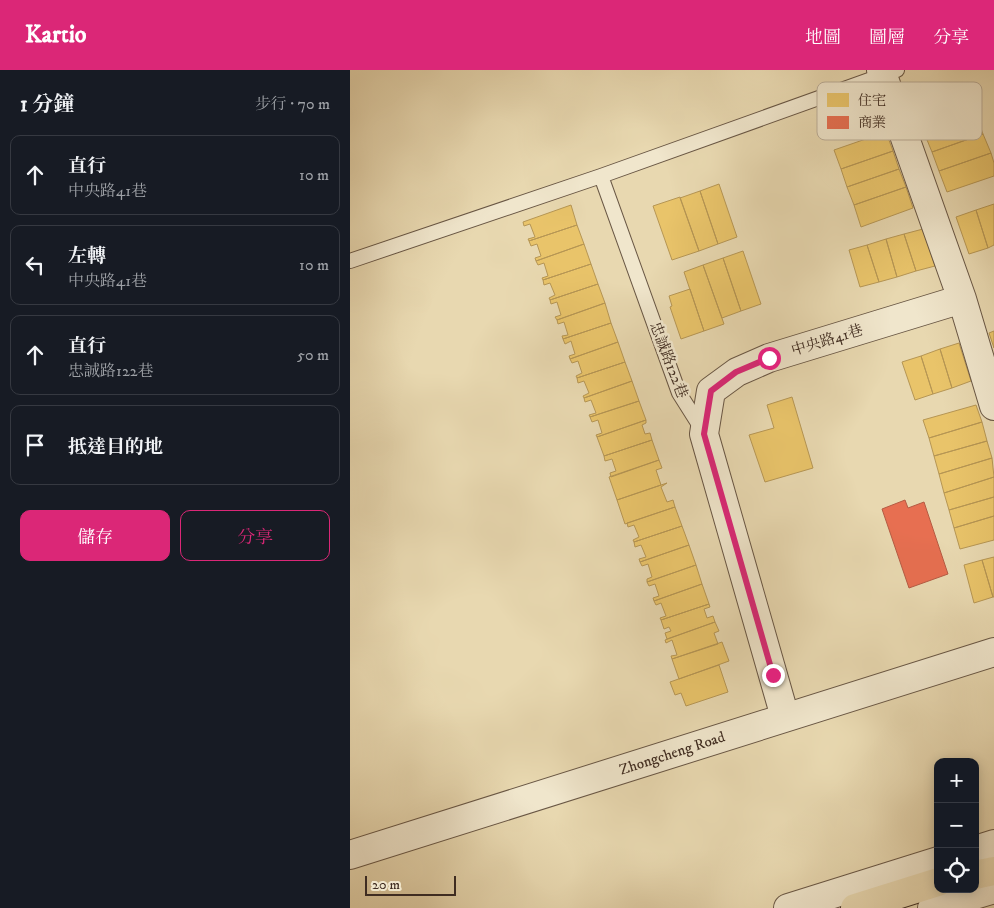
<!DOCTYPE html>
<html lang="zh-TW">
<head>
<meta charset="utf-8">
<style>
  :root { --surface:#171b24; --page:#20242c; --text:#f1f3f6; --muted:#9ea1a6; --line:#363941; --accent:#db2777 }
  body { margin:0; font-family:"IM FELL DW Pica","Noto Serif TC",serif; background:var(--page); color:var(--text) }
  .controls { position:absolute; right:15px; bottom:15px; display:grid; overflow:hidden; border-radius:10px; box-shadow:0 2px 12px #0003 }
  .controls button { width:45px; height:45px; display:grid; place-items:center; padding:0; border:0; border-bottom:1px solid var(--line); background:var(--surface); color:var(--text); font:25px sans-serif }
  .scale { position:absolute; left:15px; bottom:12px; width:91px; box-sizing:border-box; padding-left:5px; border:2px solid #3f2c21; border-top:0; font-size:14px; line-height:18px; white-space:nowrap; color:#3f2c21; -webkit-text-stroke:4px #f0e6cc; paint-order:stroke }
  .stop { position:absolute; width:15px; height:15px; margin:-11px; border:4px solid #db2777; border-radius:50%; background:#fff }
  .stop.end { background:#db2777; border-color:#fff; box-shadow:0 1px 5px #0008 }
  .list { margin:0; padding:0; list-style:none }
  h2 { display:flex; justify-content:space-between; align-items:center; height:65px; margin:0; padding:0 20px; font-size:21px }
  h2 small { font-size:16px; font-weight:400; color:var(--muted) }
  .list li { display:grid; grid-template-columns:32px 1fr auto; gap:15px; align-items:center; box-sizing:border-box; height:80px; margin:0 10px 10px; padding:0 10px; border:1px solid var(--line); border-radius:10px }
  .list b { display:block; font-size:19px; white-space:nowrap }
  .list p { margin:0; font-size:16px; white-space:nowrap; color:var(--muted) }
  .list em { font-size:16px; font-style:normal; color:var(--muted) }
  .actions { display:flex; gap:10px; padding:15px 20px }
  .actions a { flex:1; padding:11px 0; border:1px solid var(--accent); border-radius:10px; text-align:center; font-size:18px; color:var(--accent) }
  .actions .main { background:var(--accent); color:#fff }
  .icon { flex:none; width:28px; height:28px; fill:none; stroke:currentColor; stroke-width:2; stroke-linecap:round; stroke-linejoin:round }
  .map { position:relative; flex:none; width:644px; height:838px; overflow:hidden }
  header { display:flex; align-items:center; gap:30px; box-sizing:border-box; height:70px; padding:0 25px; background:var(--accent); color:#fff }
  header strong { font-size:24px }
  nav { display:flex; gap:28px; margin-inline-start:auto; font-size:18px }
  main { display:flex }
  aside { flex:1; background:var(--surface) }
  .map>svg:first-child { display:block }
  .homes { fill:#e9c46a; stroke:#b69654 }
  .shops { fill:#e76f51; stroke:#b55b43 }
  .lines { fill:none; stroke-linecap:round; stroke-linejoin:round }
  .service-casing { stroke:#695745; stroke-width:16 }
  .minor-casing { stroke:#695745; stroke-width:30 }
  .tertiary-casing { stroke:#695745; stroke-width:30 }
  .trunk-casing { stroke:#3f2c21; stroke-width:30 }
  .service { stroke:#f0e6cc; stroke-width:14 }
  .minor { stroke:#f0e6cc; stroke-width:28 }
  .tertiary { stroke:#f0e6cc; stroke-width:28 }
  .trunk { stroke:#e8d8b0; stroke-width:28 }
  .route { stroke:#db2777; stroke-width:6 }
  .labels { text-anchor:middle; stroke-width:5; stroke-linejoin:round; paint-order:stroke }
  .street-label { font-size:15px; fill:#3f2c21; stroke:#f0e6cc }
  .key { fill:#f0e6cc; stroke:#bbae99; stroke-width:1 }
  .key-label { font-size:14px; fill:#3f2c21 }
</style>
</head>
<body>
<header>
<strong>Kartio</strong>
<nav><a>地圖</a><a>圖層</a><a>分享</a></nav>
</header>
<main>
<aside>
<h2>1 分鐘<small>步行 · 70 m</small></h2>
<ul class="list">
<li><svg class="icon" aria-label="ahead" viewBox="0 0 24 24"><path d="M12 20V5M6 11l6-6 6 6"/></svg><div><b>直行</b><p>中央路41巷</p></div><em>10 m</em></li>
<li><svg class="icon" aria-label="left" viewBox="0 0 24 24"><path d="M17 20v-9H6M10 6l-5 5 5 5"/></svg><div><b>左轉</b><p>中央路41巷</p></div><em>10 m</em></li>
<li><svg class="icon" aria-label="ahead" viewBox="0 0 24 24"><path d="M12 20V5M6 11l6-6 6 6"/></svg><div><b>直行</b><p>忠誠路122巷</p></div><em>50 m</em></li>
<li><svg class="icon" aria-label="arrive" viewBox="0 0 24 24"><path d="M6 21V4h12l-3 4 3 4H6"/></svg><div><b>抵達目的地</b></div></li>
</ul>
<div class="actions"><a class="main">儲存</a><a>分享</a></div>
</aside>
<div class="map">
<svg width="644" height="838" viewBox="0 0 644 838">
  <rect width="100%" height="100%" fill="#e8d8b0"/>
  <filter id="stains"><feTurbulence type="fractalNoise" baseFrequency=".004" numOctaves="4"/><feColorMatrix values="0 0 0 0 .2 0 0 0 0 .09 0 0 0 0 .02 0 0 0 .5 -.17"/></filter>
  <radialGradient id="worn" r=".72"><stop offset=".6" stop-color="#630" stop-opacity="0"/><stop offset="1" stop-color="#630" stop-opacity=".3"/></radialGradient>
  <!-- homes -->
  <path class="homes" d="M627 47 633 64 582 82 575 65Z
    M536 62 543 81 491 99 484 80Z
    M633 64 641 83 589 101 582 82Z
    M543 81 549 99 497 117 491 99Z
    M641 83 644 93V106L597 122 589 101Z
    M549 99 556 117 504 135 497 117Z
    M369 114 387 167 368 174 350 121Z
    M556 117 563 138 511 157 504 135Z
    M350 121 368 174 349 181 330 128Z
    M330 127 349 181 322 190 303 136Z
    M644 134V175L638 178 626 140Z
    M221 135 227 155 179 171 178 169 185 167 180 154 174 156 173 152Z
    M626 140 638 178 619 184 606 147Z
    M227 155 234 174 186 191 185 188 191 186 187 174 181 176 179 171Z
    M573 159 585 196 566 201 554 164Z
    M554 164 566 201 547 207 536 169Z
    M536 169 547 207 529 212 517 175Z
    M234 174 241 194 193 210 192 208 198 206 194 193 188 195 186 191Z
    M517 175 529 212 510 217 499 180Z
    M393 181 411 234 391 241 373 188Z
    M373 188 391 241 372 248 353 195Z
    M241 194 248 214 200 230 199 228 205 225 200 213 194 215 193 210Z
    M353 195 374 254 354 261 334 202Z
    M248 214 255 233 207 250 205 247 211 245 207 232 201 234 200 230Z
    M340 219 354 261 331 269 320 237 322 236 319 226Z
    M255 233 261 253 213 269 212 266 218 265 214 252 208 254 207 250Z
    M261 253 268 272 220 289 219 286 225 284 221 271 215 274 213 269Z
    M644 261V278L639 263Z
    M268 272 275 292 227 308 226 306 232 303 228 291 222 293 220 289Z
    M609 273 621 311 602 318 590 279Z
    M590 279 602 318 583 324 571 286Z
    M571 286 583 324 565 330 552 292Z
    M275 292 282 311 234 328 233 326 239 323 234 311 228 313 227 308Z
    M282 311 289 331 240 347 239 345 246 343 241 330 235 332 234 328Z
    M442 327 463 398 415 412 399 365 424 358 417 335Z
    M289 331 296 350 247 367 246 365 252 363 248 350 242 352 240 347Z
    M626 335 632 352 579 368 573 350Z
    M296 350V353L292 355 295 364 300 363 302 370 254 386 247 367Z
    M632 352 637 371 584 386 579 368Z
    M302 370 309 390 261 407 260 403 266 401 262 389 255 391 254 386Z
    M637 371 642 388 589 404 584 386Z
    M642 388 644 407 594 423 589 404Z
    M309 390 312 398 306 400 311 415 267 430 259 407Z
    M644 407V427L599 440 594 423Z
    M317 413 311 417 317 432 323 430 325 437 275 454 267 430Z
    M644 427V446L604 458 599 440Z
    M325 437 332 456 284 472 283 470 289 467 284 455 278 457 277 453Z
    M644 446V470L610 479 604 458Z
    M332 456 339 475 290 492 289 489 296 487 291 475 285 477 284 472Z
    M339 475 346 495 297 512V509L302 507 298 494 292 496 290 492Z
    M644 487V527H643L632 490Z
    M632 490 643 527 624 533 614 495Z
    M346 495 352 514 304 531 303 528 309 526 305 514 299 516 297 512Z
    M352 514 359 534 311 550 310 548 316 546 311 533 306 535 304 531Z
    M359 534 360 537 354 539 357 548 363 546 365 552 317 569 315 563 321 561 319 557 314 559 311 550Z
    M365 552 369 561 364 563 368 574 322 589 321 586 327 585 322 570 316 573 315 570Z
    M372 572 379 591 329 609 322 589Z
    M369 595 378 622 336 636 331 623 325 625 320 612Z"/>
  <!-- shops -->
  <path class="shops" d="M555 430 558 438 574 432 598 504 559 518 532 439Z"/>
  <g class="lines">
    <!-- service casing -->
    <g class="service-casing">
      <path id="service" d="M251 106 329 323 353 361
        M0 191 251 106 547 0"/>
    </g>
    <!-- minor casing -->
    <g class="minor-casing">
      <path id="minor" d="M531 0 612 229 644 336
        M435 647 354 364 361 321 387 302 419 288 612 229
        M0 785 644 582"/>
    </g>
    <!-- tertiary casing -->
    <g class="tertiary-casing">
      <path id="tertiary" d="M625 780 644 774
        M438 838 588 791
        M582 838 644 819"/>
    </g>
    <!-- trunk casing -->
    <g class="trunk-casing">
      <path id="trunk" d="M625 805 644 801
        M505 838 588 812"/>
    </g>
    <!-- service -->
    <use href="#service" class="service"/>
    <!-- minor -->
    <use href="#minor" class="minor"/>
    <!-- tertiary -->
    <use href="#tertiary" class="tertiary"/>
    <!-- trunk -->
    <use href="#trunk" class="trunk"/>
  </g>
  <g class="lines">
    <!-- route -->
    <path class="route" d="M419 288 386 302 361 321 354 364 423 605"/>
  </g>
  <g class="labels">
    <!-- street labels -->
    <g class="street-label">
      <text transform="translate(477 270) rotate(-17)" y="5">中央路41巷</text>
      <text transform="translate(319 290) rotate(69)" y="5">忠誠路122巷</text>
      <text transform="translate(322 683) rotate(-18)" y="5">Zhongcheng Road</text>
    </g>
  </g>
  <!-- legend -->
  <rect x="467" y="12" width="165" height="58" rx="8" class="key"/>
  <rect x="477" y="23" width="22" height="14" fill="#e9c46a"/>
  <rect x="477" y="46" width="22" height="13" fill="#e76f51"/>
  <g class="key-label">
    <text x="508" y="35">住宅</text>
    <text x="508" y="57">商業</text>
  </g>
  <rect width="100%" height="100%" filter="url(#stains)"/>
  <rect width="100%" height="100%" fill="url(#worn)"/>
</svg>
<div class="controls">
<button>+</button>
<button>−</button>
<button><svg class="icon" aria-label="locate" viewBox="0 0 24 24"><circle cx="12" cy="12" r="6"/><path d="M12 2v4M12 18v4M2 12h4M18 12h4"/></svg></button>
</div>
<div class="scale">20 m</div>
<div class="stop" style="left:419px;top:288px"></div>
<div class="stop end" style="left:423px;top:605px"></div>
</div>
</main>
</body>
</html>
